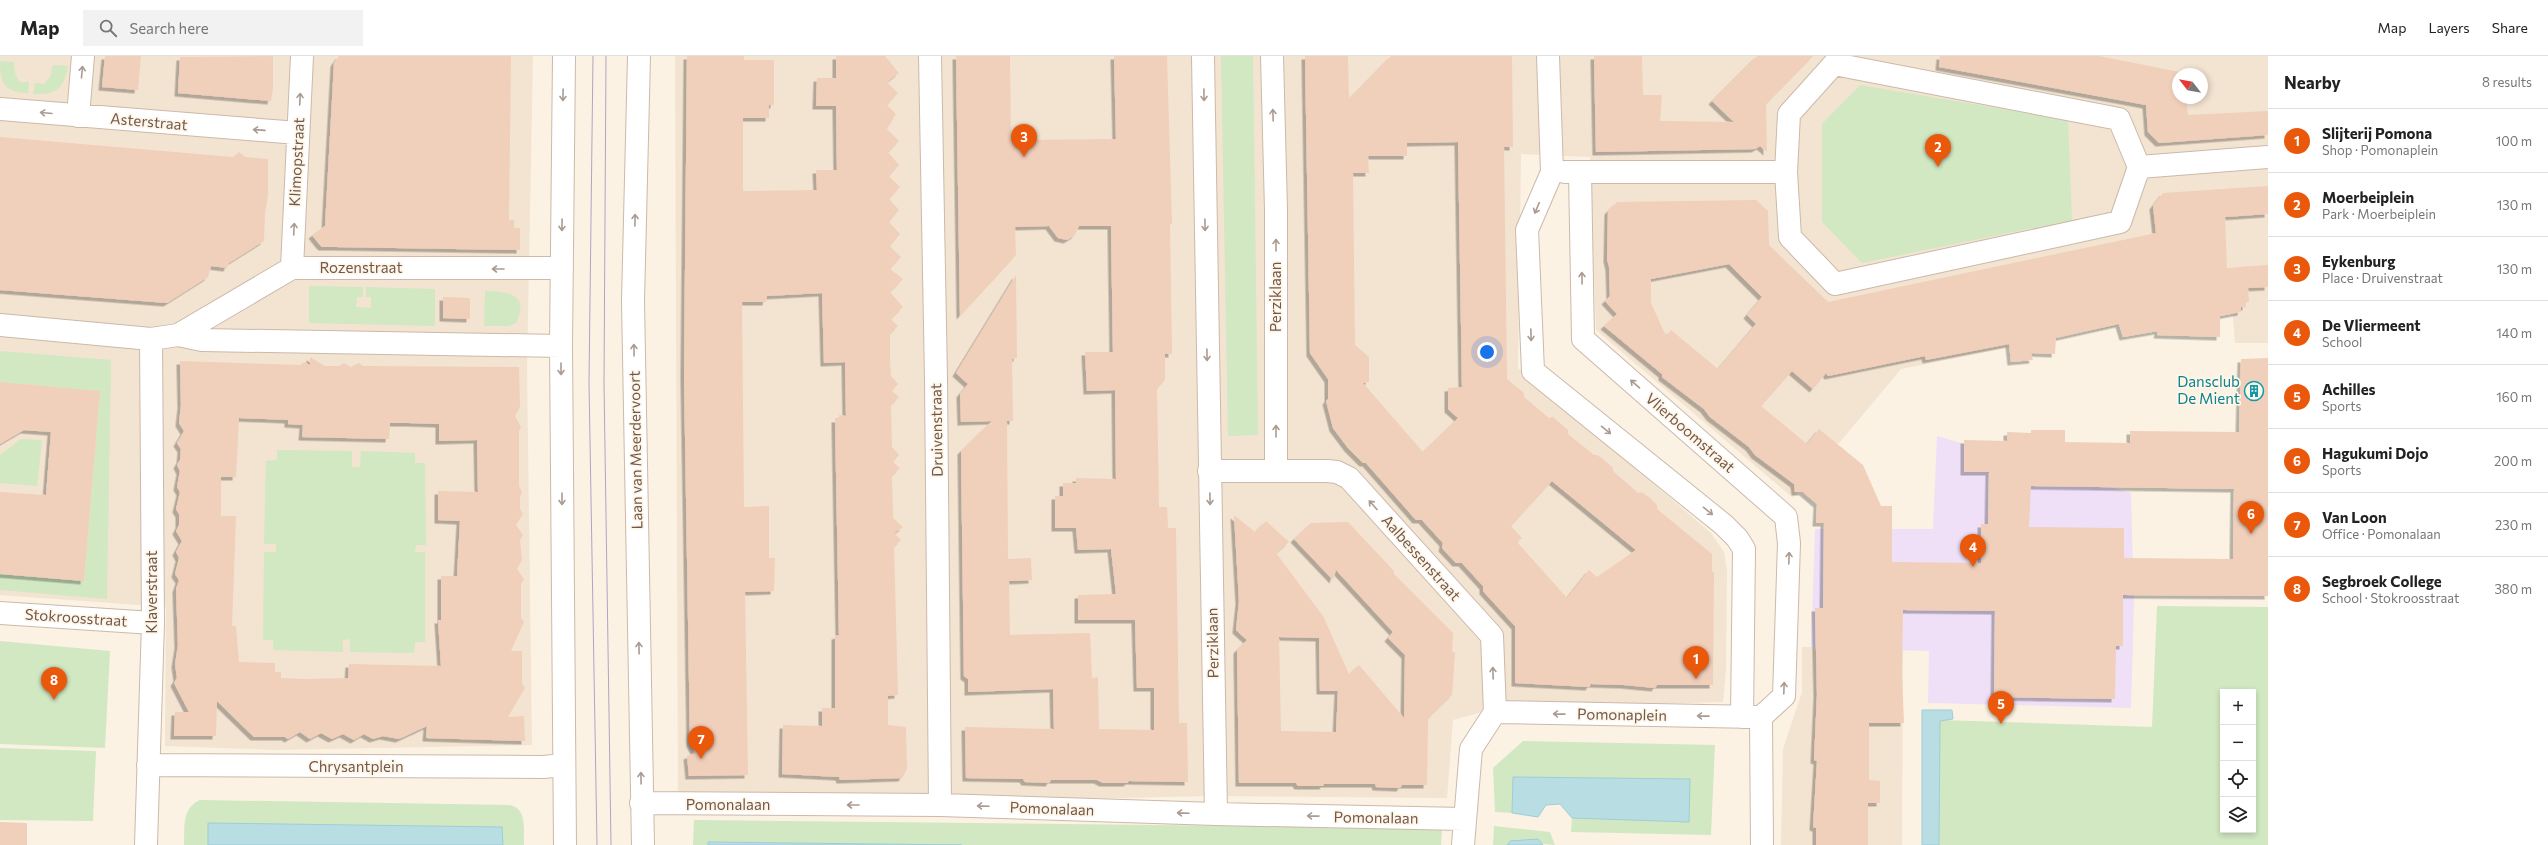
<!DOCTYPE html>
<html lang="en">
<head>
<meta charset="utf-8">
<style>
  :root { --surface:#fff; --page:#f2f2f2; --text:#222; --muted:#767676; --line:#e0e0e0; --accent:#ea580c }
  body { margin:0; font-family:Commissioner,sans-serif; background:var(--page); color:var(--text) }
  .controls { position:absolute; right:12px; bottom:12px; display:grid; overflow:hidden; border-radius:0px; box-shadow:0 2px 6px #0003 }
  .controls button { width:36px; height:36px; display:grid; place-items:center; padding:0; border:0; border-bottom:1px solid var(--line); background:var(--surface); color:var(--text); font:20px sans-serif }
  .compass { position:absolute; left:2172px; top:12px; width:36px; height:36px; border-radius:50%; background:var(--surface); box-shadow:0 2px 6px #0003; rotate:301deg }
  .you { position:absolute; left:1487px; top:296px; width:14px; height:14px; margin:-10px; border:3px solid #fff; border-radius:50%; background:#1a73e8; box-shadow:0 0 0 6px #1a73e833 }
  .badge { display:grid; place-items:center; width:26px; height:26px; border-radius:50%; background:var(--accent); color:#fff; font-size:13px; font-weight:700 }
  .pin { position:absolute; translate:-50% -33px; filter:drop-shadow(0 1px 2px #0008) }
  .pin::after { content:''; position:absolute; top:21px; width:14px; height:12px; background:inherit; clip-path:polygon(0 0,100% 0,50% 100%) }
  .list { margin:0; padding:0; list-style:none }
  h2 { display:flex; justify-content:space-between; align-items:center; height:52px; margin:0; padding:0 16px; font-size:17px }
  h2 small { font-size:13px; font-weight:400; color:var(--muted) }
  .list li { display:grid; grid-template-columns:26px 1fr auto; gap:12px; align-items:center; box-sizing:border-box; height:64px; padding:0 16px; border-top:1px solid var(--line) }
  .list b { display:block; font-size:15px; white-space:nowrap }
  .list p { margin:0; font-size:13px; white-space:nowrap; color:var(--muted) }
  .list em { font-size:13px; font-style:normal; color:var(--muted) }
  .icon { flex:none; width:22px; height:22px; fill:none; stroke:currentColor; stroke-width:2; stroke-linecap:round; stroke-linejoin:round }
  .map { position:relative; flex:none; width:2268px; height:789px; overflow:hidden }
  header { display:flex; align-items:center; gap:24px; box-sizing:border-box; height:56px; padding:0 20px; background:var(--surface); border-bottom:1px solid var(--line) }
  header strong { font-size:19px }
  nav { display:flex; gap:22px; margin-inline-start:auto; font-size:14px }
  .search { width:280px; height:36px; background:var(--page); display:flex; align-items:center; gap:10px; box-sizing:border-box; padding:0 14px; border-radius:0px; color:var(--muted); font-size:15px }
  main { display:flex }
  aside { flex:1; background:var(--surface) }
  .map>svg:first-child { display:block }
  .residential { fill:#f3e3d1; fill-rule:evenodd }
  .education { fill:#efe0f7 }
  .green { fill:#d1e8c2; fill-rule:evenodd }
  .water { fill:#b8dee4; stroke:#9fcdd5 }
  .building { fill:#f0d0bb; fill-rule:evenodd; filter:url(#shadow) }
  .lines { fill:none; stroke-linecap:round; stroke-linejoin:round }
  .minor-casing { stroke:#ccb9aa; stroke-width:24 }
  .minor { stroke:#fff; stroke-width:22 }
  .tram { stroke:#b4a2c4; stroke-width:1 }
  .oneway { stroke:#aa9b92 }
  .labels { text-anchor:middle; stroke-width:3.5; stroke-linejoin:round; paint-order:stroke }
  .street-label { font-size:15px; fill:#72584a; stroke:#fef6e9 }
  .culture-label { font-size:15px; fill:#0d838f; stroke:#fef6e9; text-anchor:end }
</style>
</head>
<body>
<header>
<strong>Map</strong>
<div class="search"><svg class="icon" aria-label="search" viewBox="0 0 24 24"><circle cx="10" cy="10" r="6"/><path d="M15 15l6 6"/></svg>Search here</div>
<nav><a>Map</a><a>Layers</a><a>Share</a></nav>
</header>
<main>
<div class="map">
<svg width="2268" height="789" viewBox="0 0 2268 789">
  <defs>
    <filter id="shadow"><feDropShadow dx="-3.5" dy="3.5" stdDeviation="0" flood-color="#0004"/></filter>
  </defs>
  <rect width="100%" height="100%" fill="#fbf2e3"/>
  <!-- residential -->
  <path class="residential" d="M0 0H533L527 312 532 689 273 694 165 690 166 551 0 539Z
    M675 0H2268V287H2235L2232 247 1901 313 1793 442 1596 274 1590 101 1521 98 1518 312 1711 477 1724 496 1727 514 1726 614 1723 646 1496 652 1453 664 1447 742 1212 740 937 746 678 747ZM2178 18H2202V42H2178Z
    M1802 591 1903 593 1902 789H1781L1783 693 1802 636Z"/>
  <!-- education -->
  <path class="education" d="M1937 380 2131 437 2134 548 2131 652 1928 647 1929 595 1811 592 1815 473H1933Z"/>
  <!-- green -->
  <path class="green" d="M1221 0H1253L1258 379 1228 380Z
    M0 5 14 6C14 14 15 19 20 26H29L28 37C4 36 0 27 0 5Z
    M53 9 68 10C64 32 57 39 33 38L35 27 44 28 50 21Z
    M1860 29 2068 64 2072 164 1862 207 1822 166V68Z
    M309 230 363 231V241H357L356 251 371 252V241H366V231L435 233V270L309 267Z
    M485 235C508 236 530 237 516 267L509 270H484Z
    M0 295 111 304 107 543 0 534V518L84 525 100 335 0 326Z
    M21 383 42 384 37 430 0 427V399Z
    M277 394 352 395V411H360L361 395 415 397V407H425L426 489H416L415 496H425V586H415L414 597 350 596V583L343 584V596L273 594V584H263L264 496H276V488H264L266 405 277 404Z
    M2157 550 2268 551V789H1939L1940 664 2152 671ZM2223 636H2253V774H2223Z
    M0 585 110 595 105 692 0 688Z
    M1523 685 1715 689 1711 779 1571 776 1572 762 1689 766 1513 721 1512 757 1495 756 1493 712Z
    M0 692 96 695 93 765 0 764Z
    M200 744 510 749C528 753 523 775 524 789H184C185 771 181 753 200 744Z
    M694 764 1442 772 1441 789H962L709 786 708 789H693Z
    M1494 770 1550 776 1555 789 1510 785 1507 789H1493Z"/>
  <!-- water -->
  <path class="water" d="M1922 654H1952L1953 663 1940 665 1939 789H1922Z
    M1513 721 1690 723 1689 766 1572 762 1560 748 1546 749 1538 761 1512 757Z
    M208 767 502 771 503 789H208Z
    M1538 783 1543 789H1507L1510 785Z
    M708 786 962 789H708Z"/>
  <!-- building -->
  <path class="building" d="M105 0H141L138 34 102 31Z
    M273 0V32L271 45 178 37 180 1Z
    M339 0H511L509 164H514V172H520V194L335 191H322L319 188 312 179 325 170 334 7Z
    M687 0H744V4H774V49H769V62H743V135L817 134 816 114H837L836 50H816L817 22H836V0H885L899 17 887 26 898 37 887 49 896 58 887 73 899 85 888 96 899 109 889 120 900 131 889 143 899 154 889 166 900 178 890 190 901 201 890 213 903 223 890 236 903 251 891 263 898 270 890 278V302L891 320 898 328 892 335 899 341 891 349 892 391 899 399 893 406 900 412 892 420 893 462 903 471 894 477 901 484 894 491 898 639 888 640V669L906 671 907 713 902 722 840 724 839 721 782 718 783 669 822 670V652H835V580L839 579 835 363H839V359L846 360 845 306 824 307 822 237 767 240 766 246H742L744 451 769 450V502H775L774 535 745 536 748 719 689 720 687 700 695 697 690 687 684 319Z
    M956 0H1010L1011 84 1116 83 1114 0H1167L1172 168H1170L1172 298H1165V324L1157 333 1159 451H1167L1168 472H1176L1179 667H1187L1188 726 1129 725 1127 727H1103L1097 724H1051L1049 727 1025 726 1023 723 966 722 965 671 1054 673 1053 633 968 636V623L964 620 961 395 992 365 961 366 960 338 968 328 956 317 1016 219 1017 302 1012 303 1013 365H1007L1008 503 1031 502 1032 524 1009 525 1010 579 1090 577 1092 622 1098 621 1099 673 1154 674V632H1137L1135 564H1078V539L1116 538 1111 493 1078 494 1076 472H1055V440H1063V427H1076V422L1116 423 1115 334 1087 335 1085 296H1113L1111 170H1079L1075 179 1067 184 1058 182 1049 170 1015 171 1016 199 960 260Z
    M1305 0H1348L1349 43 1391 0H1512L1513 91H1504L1507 323 1524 337V341L1549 362 1553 361 1560 367 1568 374V378L1594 399H1597L1603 403 1613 412V415L1638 437 1642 436 1650 442 1657 449V453L1712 498V515L1714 517 1713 629H1657L1655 632 1624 629 1591 628 1589 631 1515 627V570L1483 535V530L1462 507H1456L1442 492 1443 487 1422 464H1416L1366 407H1363L1348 392 1333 372 1326 345 1328 343V323L1310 297ZM1458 86 1462 331 1448 332V353L1458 362 1423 396 1363 327 1369 326V301L1355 289 1353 117H1369L1368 100H1407V87ZM1552 425 1636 494 1597 521 1589 514 1567 542 1517 486 1522 482 1511 470Z
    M1594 0H1642L1643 39H1662L1660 65 1734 66 1712 45 1757 0H1813L1766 48 1767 96 1760 90 1755 93 1596 96Z
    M1940 0H2099L2185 17 2178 18V42H2186L2188 59 2268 55V79L2159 87 2148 76 2146 49 1939 11Z
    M0 81 233 101 239 96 245 101 268 103V139L265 157 264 185 229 207 227 212 211 210 208 221 167 247 0 234Z
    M2268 130V158L2225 161 2227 212 2268 209V231L2248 232 2249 246H2246V251H2241V256L2220 260V281L2157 279 2158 275 2123 281 2119 268 2056 282 2055 298 2031 297 2033 304 2011 306 2009 288 1926 304 1925 300 1828 320 1826 317 1813 333 1792 315 1761 350 1807 388 1819 373 1863 409 1881 450H1892V506L1981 507V468H1988L1989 416H1964V384L2007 385V376L2031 377V374H2065V386L2130 387V375L2239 376 2241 303 2268 302V540L2123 539V590H2116L2115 643 1994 641 1995 555 1903 554 1902 617 1904 667H1869V724L1880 725V747H1868V789H1816V772L1813 771 1817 705 1814 704 1817 638 1815 552H1823L1824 467H1816L1817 448 1803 436H1795L1794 428 1755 399 1749 391 1710 361 1704 353 1662 321V318L1604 270 1617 258 1605 245 1610 240 1609 211 1607 203 1608 155 1617 146 1756 144 1768 155 1769 189 1828 246 2156 177 2153 150 2163 137ZM1729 208 1762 241 1747 259 1756 268 1718 313 1671 274 1666 280 1651 247V223ZM2031 430 2234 433 2233 503 2124 502V472L2029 471Z
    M443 241 470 242V263L443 262Z
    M310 301 325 310H339L344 307 351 311 359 307 363 310 519 311 520 351 515 360 521 371 519 375V430L522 436 520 441V453L523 458 516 469 523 479 520 484 522 504 517 513 524 523 521 528V562L524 566 511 595H522V627L525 632 508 661 524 660 525 685 426 682 427 670 399 683 383 680 373 683 364 678 354 684 343 678 332 683 321 677 310 683 300 676 288 683 285 681H254L217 645 216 680H174L175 656H189L174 627 177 622 175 608 178 589 176 533 179 524 175 518 179 502 176 496 182 485 176 475 179 469V458L176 453 180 436 177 431 180 415 177 409 180 404 181 393 177 387 184 375 179 367 181 349 180 305 300 309 304 306 310 309ZM239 362 288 364V368L303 369 302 381 389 383 390 367H409L439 368V385L477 384 478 436 438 435V464L460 465 457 520H441V564H438L441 610 349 608 348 622 304 623 281 622V616H275V607L239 606 236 570H232L236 460H221V421H236Z
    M0 326 100 335 84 525 0 518V436L46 439 51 376 24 374 0 388Z
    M1234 459 1255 476 1266 465 1289 486 1276 497 1323 560 1349 618 1359 609 1404 662 1405 599 1388 582 1393 576 1336 514 1333 524 1294 483 1311 467 1348 466 1394 515V518L1453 577 1452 595 1455 597 1452 639 1428 662 1427 729H1402L1400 732 1376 731 1375 728H1324L1323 730H1298L1296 727H1239L1237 594 1247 584 1236 574 1239 545ZM1279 581 1319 582 1320 635H1338L1336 676 1281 675Z
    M0 766 27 767V789H0Z"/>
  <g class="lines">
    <!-- minor casing -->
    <g class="minor-casing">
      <path id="minor" d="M564 0 561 290 565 789
        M639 0 633 245 643 789
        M930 0 936 323 940 749
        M1203 0 1216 758
        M1272 0 1276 154V414
        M1548 0 1552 116 1527 174 1533 315 1724 469 1737 482 1744 493 1742 661
        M1834 8 2119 63 2139 111 2120 166 1835 228 1790 181 1786 116 1789 58Z
        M0 53 298 77
        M78 60 83 0
        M2139 111 2268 101
        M1565 116H1786
        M1580 116 1583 283 1786 461 1789 487 1784 640 1761 661
        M292 212 302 0
        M0 269 151 283 178 279 202 284 561 290
        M178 279 292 212H562
        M1209 415H1327L1337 416 1349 422 1492 580 1495 656
        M0 557 153 567
        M1495 656 1756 661
        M1761 661 1762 789
        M148 709 543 711 564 709
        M641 747 940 749 1216 758 1464 763
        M146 789 153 567 151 283
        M1463 789 1471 693 1495 656"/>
    </g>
    <!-- minor -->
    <use href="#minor" class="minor"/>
    <!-- tram -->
    <path class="tram" d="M593 0 589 326 597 789
      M606 0 604 327 611 789"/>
  </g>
  <!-- one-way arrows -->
  <defs><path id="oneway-shaft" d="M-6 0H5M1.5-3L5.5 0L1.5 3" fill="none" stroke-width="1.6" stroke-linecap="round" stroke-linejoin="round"/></defs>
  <g class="oneway">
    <use href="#oneway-shaft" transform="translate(82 16) rotate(-85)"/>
    <use href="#oneway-shaft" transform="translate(563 39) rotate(91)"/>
    <use href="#oneway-shaft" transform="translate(1204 39) rotate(89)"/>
    <use href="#oneway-shaft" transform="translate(300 43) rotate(-87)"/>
    <use href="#oneway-shaft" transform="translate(46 57) rotate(-175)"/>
    <use href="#oneway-shaft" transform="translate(1273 59) rotate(-92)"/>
    <use href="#oneway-shaft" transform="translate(259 74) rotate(-176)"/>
    <use href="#oneway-shaft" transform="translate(1537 152) rotate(113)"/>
    <use href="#oneway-shaft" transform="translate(635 164) rotate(-89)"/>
    <use href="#oneway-shaft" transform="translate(562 169) rotate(91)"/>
    <use href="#oneway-shaft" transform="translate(1205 169) rotate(89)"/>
    <use href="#oneway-shaft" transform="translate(294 173) rotate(-87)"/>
    <use href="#oneway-shaft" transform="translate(1276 189) rotate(-90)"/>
    <use href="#oneway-shaft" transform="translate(498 213) rotate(-180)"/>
    <use href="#oneway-shaft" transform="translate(1582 222) rotate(-91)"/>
    <use href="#oneway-shaft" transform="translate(1531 279) rotate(88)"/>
    <use href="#oneway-shaft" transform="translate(634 294) rotate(-91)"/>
    <use href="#oneway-shaft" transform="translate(1207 299) rotate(89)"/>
    <use href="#oneway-shaft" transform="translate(561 313) rotate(90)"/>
    <use href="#oneway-shaft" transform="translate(1635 328) rotate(-139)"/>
    <use href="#oneway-shaft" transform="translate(1606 374) rotate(39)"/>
    <use href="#oneway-shaft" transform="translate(1276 375) rotate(-90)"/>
    <use href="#oneway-shaft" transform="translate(562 443) rotate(90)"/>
    <use href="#oneway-shaft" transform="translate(1210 443) rotate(89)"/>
    <use href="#oneway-shaft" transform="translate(1373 449) rotate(-132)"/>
    <use href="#oneway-shaft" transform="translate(1708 455) rotate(39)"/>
    <use href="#oneway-shaft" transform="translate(1789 502) rotate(-88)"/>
    <use href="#oneway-shaft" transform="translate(639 592) rotate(-91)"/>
    <use href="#oneway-shaft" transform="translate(1493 617) rotate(-92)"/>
    <use href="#oneway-shaft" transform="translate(1784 632) rotate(-88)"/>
    <use href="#oneway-shaft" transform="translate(1559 658) rotate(-179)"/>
    <use href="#oneway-shaft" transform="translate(1703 660) rotate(-179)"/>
    <use href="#oneway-shaft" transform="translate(641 722) rotate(-91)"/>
    <use href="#oneway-shaft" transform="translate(853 749) rotate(-180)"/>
    <use href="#oneway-shaft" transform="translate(983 750) rotate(-178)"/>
    <use href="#oneway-shaft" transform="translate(1183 757) rotate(-178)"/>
    <use href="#oneway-shaft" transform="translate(1313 760) rotate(-179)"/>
  </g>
  <!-- icons -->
  <defs>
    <g id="building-ring" transform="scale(1)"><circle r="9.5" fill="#fef6e9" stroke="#0f9aa8" stroke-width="1.5"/><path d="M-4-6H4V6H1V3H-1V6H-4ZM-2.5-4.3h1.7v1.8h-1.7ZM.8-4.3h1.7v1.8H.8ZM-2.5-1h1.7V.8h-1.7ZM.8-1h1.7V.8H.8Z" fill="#0f9aa8"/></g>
  </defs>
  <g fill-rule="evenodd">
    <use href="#building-ring" x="2254" y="335"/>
  </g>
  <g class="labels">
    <!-- street labels -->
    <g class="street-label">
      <text transform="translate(149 66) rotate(5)" y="5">Asterstraat</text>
      <text transform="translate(297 106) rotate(-87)" y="5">Klimopstraat</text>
      <text x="361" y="217">Rozenstraat</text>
      <text transform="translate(1276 241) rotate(-90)" y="5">Perziklaan</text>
      <text transform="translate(937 374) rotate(-91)" y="5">Druivenstraat</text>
      <text transform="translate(1690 377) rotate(41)" y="5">Vlierboomstraat</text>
      <text transform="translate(636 394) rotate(-91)" y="5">Laan van Meerdervoort</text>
      <text transform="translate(1421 502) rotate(48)" y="5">Aalbessenstraat</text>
      <text transform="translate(152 536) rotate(-90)" y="5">Klaverstraat</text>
      <text transform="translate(76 562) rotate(4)" y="5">Stokroosstraat</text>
      <text transform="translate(1213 587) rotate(-91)" y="5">Perziklaan</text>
      <text transform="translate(1622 659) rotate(1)" y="5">Pomonaplein</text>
      <text x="356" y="716">Chrysantplein</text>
      <text x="728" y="754">Pomonalaan</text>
      <text transform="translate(1052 753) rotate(2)" y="5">Pomonalaan</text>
      <text transform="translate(1376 762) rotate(1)" y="5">Pomonalaan</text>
    </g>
    <!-- culture labels -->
    <g class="culture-label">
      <text x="2240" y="331">Dansclub<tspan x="2240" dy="17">De Mient</tspan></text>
    </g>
  </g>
</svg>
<div class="controls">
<button>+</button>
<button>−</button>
<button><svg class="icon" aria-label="locate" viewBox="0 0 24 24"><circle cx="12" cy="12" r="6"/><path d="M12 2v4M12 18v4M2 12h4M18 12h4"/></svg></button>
<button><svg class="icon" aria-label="layers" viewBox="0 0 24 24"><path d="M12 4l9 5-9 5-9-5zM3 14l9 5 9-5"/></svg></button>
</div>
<svg class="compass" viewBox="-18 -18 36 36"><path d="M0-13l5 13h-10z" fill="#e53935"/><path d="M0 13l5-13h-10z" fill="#767676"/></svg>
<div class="you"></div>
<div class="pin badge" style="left:1696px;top:623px">1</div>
<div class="pin badge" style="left:1938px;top:111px">2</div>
<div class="pin badge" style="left:1024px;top:101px">3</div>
<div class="pin badge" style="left:1973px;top:511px">4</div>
<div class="pin badge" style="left:2001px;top:668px">5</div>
<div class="pin badge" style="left:2251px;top:478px">6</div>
<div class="pin badge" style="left:701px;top:703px">7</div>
<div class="pin badge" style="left:54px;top:644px">8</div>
</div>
<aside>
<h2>Nearby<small>8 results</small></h2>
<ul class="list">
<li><span class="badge">1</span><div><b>Slijterij Pomona</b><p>Shop · Pomonaplein</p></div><em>100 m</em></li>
<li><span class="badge">2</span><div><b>Moerbeiplein</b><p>Park · Moerbeiplein</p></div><em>130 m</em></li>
<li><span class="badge">3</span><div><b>Eykenburg</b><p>Place · Druivenstraat</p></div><em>130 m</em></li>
<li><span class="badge">4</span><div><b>De Vliermeent</b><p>School</p></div><em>140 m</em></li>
<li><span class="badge">5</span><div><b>Achilles</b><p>Sports</p></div><em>160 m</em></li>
<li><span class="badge">6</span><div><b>Hagukumi Dojo</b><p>Sports</p></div><em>200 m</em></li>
<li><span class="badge">7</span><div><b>Van Loon</b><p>Office · Pomonalaan</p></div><em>230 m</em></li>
<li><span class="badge">8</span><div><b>Segbroek College</b><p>School · Stokroosstraat</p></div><em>380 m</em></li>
</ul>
</aside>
</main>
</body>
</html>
